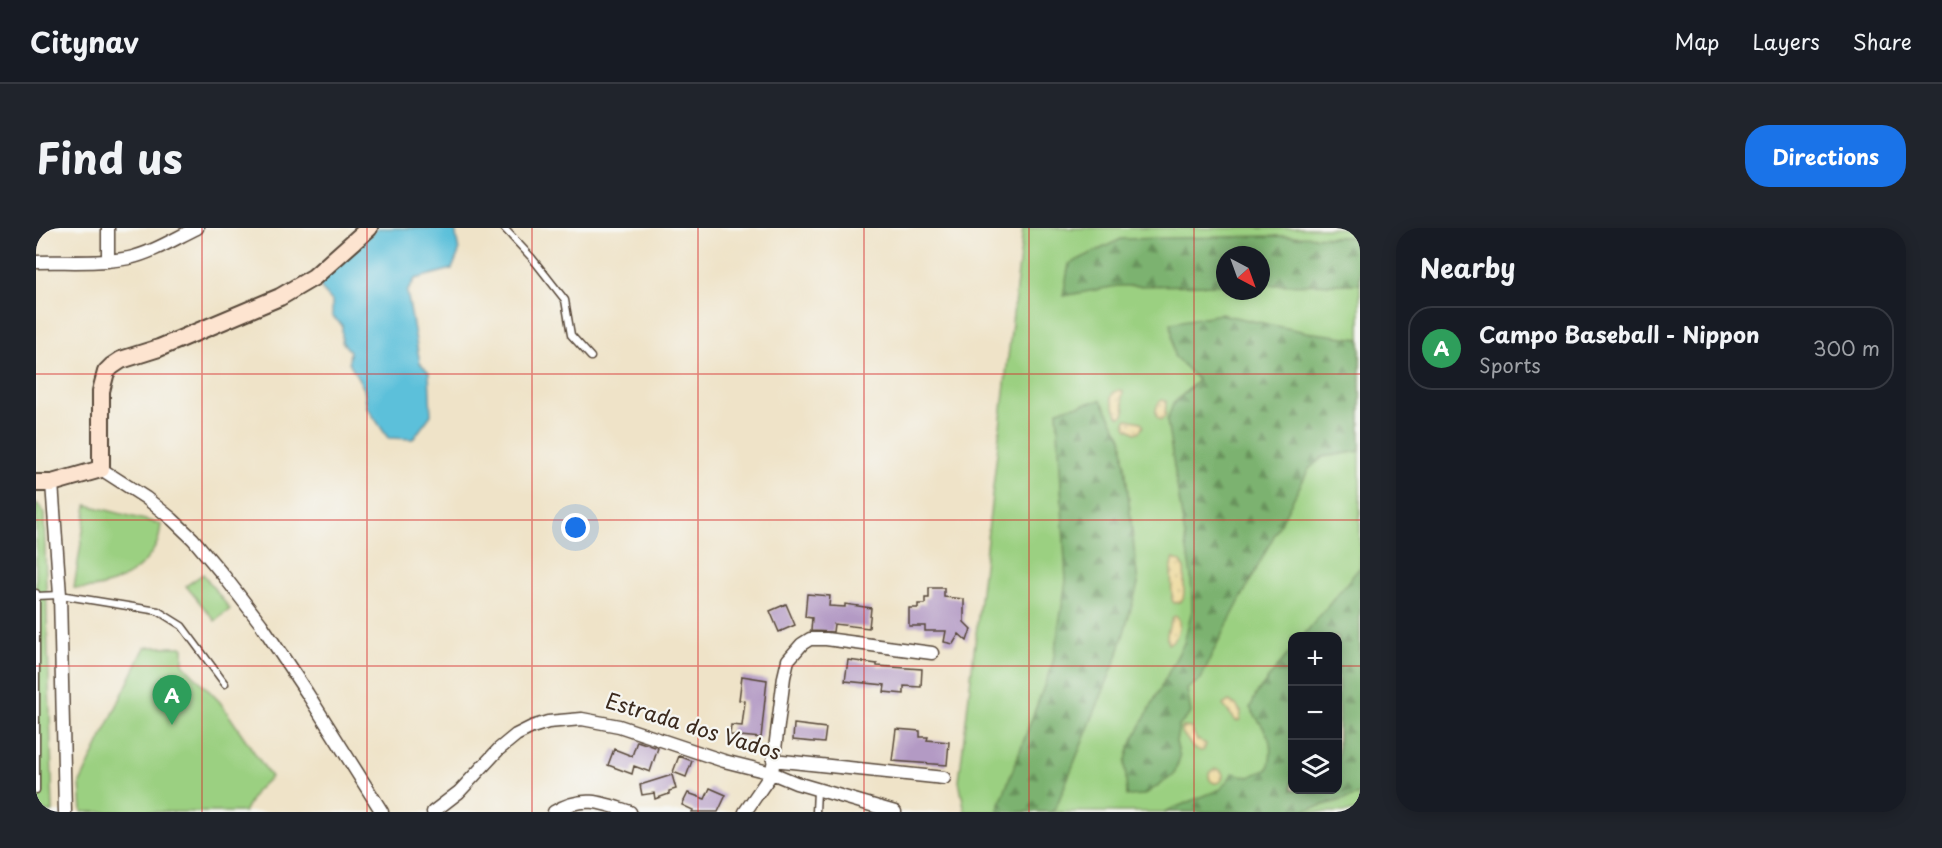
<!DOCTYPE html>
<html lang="en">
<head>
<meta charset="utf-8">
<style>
  :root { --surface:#171b24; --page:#20242c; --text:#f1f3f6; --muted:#9ea1a6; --line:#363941; --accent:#1a73e8 }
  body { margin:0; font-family:"Playpen Sans",sans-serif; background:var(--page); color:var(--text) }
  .controls { position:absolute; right:18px; bottom:18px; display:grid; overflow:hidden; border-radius:12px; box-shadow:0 3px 15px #0003 }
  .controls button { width:54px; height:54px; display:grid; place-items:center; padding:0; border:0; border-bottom:2px solid var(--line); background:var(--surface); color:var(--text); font:30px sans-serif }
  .compass { position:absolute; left:1180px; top:18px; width:54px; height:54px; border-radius:50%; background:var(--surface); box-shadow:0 3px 15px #0003; rotate:139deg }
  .you { position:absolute; left:540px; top:300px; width:21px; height:21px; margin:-15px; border:4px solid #fff; border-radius:50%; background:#1a73e8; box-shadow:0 0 0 9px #1a73e833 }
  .badge { display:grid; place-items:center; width:39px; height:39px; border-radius:50%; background:var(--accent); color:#fff; font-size:20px; font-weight:700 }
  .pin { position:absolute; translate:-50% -50px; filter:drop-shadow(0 2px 3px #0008) }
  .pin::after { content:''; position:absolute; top:32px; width:21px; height:18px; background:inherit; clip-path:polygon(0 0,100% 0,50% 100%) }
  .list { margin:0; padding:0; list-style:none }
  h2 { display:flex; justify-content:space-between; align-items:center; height:78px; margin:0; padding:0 24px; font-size:26px }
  h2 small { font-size:20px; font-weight:400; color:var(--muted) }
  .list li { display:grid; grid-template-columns:39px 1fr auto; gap:18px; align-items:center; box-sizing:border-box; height:84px; margin:0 12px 12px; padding:0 12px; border:2px solid var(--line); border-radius:24px }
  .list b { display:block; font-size:22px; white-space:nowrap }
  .list p { margin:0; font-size:20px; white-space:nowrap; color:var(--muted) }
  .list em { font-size:20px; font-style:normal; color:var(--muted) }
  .icon { flex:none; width:33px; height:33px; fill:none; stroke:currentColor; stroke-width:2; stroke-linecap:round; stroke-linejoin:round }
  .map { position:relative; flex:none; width:1324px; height:584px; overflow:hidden; border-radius:24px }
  header { display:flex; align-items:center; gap:36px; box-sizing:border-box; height:84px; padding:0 30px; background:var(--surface); border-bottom:2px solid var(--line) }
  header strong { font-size:28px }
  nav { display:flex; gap:33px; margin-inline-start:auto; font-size:21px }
  .intro { display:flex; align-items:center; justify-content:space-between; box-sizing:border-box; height:144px; padding:0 36px }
  h1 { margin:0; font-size:42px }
  .button { padding:15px 27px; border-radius:24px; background:var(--accent); color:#fff; font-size:21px; font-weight:700 }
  main { display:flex; gap:36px; padding:0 36px }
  aside { flex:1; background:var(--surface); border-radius:24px; box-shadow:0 3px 15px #0003 }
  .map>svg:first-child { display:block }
  .grass { fill:#9bd081; stroke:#6b7d50; stroke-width:1.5; fill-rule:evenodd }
  .forest { fill:url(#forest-firs); stroke:#5c6e46; stroke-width:1.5 }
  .sand { fill:url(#sand-dots); stroke:#94825e; stroke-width:1.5 }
  .water { fill:#5cc0da; stroke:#4c757c; stroke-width:1.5 }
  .building { fill:#b39ac4 }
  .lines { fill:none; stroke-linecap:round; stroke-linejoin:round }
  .lane-casing { stroke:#564638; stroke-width:9 }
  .street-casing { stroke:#564638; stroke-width:15 }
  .secondary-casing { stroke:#564638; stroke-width:20 }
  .lane { stroke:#fff; stroke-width:6 }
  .street { stroke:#fff; stroke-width:12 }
  .secondary { stroke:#fde4d0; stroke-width:16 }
  .grid { fill:none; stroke:#d62828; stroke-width:1.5; stroke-opacity:0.55 }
  .labels { text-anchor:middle; stroke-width:4.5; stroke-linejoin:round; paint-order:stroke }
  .street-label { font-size:21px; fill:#3b2a1e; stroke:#f6f6f2 }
</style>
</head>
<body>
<header>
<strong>Citynav</strong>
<nav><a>Map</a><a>Layers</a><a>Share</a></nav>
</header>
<div class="intro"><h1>Find us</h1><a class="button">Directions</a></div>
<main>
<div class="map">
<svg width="1324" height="584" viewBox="0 0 1324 584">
  <defs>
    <pattern id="forest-firs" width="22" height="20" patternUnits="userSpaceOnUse" patternTransform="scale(1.5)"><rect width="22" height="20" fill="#7cb26f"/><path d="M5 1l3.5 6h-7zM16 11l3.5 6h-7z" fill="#67915b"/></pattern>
    <pattern id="sand-dots" width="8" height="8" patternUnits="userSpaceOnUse" patternTransform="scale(1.5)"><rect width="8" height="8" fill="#eeda9e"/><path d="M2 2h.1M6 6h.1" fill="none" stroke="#cdbb88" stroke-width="1.8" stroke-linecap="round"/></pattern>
  </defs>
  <rect width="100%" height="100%" fill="#f6f6f2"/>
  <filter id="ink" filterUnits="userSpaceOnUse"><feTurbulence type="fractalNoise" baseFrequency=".0167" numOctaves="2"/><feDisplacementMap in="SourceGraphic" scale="12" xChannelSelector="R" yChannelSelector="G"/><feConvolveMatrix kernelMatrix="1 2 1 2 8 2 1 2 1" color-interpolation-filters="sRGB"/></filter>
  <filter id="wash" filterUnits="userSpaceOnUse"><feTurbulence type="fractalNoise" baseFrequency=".008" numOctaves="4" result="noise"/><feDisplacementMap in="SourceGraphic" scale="24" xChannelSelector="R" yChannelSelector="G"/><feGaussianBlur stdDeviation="1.35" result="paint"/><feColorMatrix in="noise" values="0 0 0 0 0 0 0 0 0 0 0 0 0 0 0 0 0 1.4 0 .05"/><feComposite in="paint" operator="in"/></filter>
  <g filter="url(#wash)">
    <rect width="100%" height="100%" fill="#efe3c8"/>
    <!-- grass -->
    <path class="grass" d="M987 0H1324V584H929L923 553ZM1189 27H1225V63H1189ZM1256 409H1302V562H1256Z
      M0 276 4 279 8 286 17 584H0Z
      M51 277 125 296C124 303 124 309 121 315 108 345 70 364 38 360Z
      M167 346 194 381 179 393 150 358Z
      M109 419H147V436L184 474 235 549 220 563 208 584H46L44 555Z"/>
    <!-- forest -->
    <path class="forest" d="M1240 8 1324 9V56L1225 57V27H1189V57L1081 58 1027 68 1033 36 1085 11Z
      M1184 86 1270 104 1324 111V223L1287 229 1273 241 1180 418 1165 451 1151 461 1155 485 1143 498 1140 514 1144 529 1138 547 1108 567 1091 568 1089 535 1094 518 1148 415 1156 382 1155 348 1131 193 1137 176 1162 152 1138 128 1135 95Z
      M1065 172 1086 210 1102 356 1081 429 1021 577 1016 584H961L1017 434 1030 353 1021 182Z
      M1324 339V567L1262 584H1128L1185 561 1197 545 1213 549 1232 541C1240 511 1230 504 1214 480L1221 465 1256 421V562H1302V409L1267 408Z"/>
    <!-- sand -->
    <path class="sand" d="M1083 162 1087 163 1086 169 1089 183 1088 187 1084 189 1081 187 1075 170 1077 165Z
      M1126 172 1130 173 1129 188 1125 192 1121 189C1119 183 1120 176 1126 172Z
      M1091 191 1105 194 1107 198 1104 203 1100 205 1091 200 1089 194Z
      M1138 331 1145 334C1150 342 1148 346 1148 355 1147 365 1151 374 1138 375L1136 372 1135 338Z
      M1141 388C1146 398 1142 411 1132 416 1129 408 1133 396 1137 389Z
      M1193 473 1200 477 1205 484 1204 492 1200 493 1187 477Z
      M1147 499 1155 500 1161 512 1170 516 1168 522 1165 523 1157 520 1145 503Z
      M1173 548a7 7 0 1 1 14 0a7 7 0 1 1-14 0Z"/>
    <!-- water -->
    <path class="water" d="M342 0H419L423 24 416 41 379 51 371 64 384 135 393 144 395 187 377 211 352 210 331 179 328 161 313 134 314 123 306 114V97L296 88V73L287 63 282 53Z"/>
    <g id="blocks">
      <!-- building -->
      <path class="building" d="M893 360H908V369L928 371V394L935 401 931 413 923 406 917 416 908 414 910 403H889V398H873V380H882V376H889V370H893Z
        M771 366 794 368 793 378 809 379V376L835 380 833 400 798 396 797 404 775 403 776 390 769 389Z
        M750 376 759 397 743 404 734 383Z
        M812 432 841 436V438L886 441 885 459 868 458V466L848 464 849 457 809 453Z
        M706 448 731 452 725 510 694 507 695 497 706 498 709 473 703 472Z
        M758 496 790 500 788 515 757 512Z
        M860 501 884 503V509H892L891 512 913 514 911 537 856 533Z
        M601 513 622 520 614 544 598 538 596 546 572 537 578 521 596 528Z
        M643 528 656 533 650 549 637 544Z
        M636 547 640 561 633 563V566L619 571 618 565 606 567 604 557Z
        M674 560 690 567 682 584H656L657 582 646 577 652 565 669 571Z"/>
    </g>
  </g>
  <g filter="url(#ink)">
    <use href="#blocks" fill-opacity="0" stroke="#564638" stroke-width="1.5"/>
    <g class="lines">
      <!-- lane casing -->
      <g class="lane-casing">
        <path id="lane" d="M468 0 496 30 529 72 535 107 555 129
          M0 368 24 367 122 383 146 398 189 456
          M0 562V365
          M780 584 781 562"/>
      </g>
      <!-- street casing -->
      <g class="street-casing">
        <path id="street" d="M72 33V0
          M0 34C30 33 63 36 93 30 116 25 140 10 161 0
          M65 241 110 270 136 291 157 311 188 348 225 396 271 465 346 584
          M16 255 24 367 29 584
          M737 532 908 550
          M397 584 423 564 463 521 480 507 496 499 512 494 546 491 583 498 688 533 736 545 760 555 859 584
          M518 584C546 567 565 574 594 584
          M709 584 736 545 748 449 752 432 766 416 774 411H790L896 425"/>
      </g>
      <!-- secondary casing -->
      <g class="secondary-casing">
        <path id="secondary" d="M0 255H16L65 241V163L70 144 76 138 85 132 123 120 244 69 278 49 333 0"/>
      </g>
      <!-- lane -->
      <use href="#lane" class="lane"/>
      <!-- street -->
      <use href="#street" class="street"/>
      <!-- secondary -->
      <use href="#secondary" class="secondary"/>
    </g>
  </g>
  <!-- grid -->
  <path class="grid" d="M166 0V584M331 0V584M496 0V584M662 0V584M828 0V584M993 0V584M1158 0V584M0 146H1324M0 292H1324M0 438H1256M1302 438H1324"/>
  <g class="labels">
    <!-- street labels -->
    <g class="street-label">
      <text transform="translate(657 499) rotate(17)" y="7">Estrada dos Vados</text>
    </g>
  </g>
</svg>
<div class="controls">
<button>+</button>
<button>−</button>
<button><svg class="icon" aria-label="layers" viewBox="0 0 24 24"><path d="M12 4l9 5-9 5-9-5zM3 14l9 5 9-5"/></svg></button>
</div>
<svg class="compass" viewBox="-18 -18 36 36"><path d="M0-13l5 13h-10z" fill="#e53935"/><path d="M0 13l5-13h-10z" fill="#9ea1a6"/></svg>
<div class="you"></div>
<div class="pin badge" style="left:136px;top:497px;background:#2e9e5b">A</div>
</div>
<aside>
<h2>Nearby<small></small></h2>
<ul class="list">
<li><span class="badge" style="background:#2e9e5b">A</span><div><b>Campo Baseball - Nippon</b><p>Sports</p></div><em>300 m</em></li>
</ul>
</aside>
</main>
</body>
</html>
